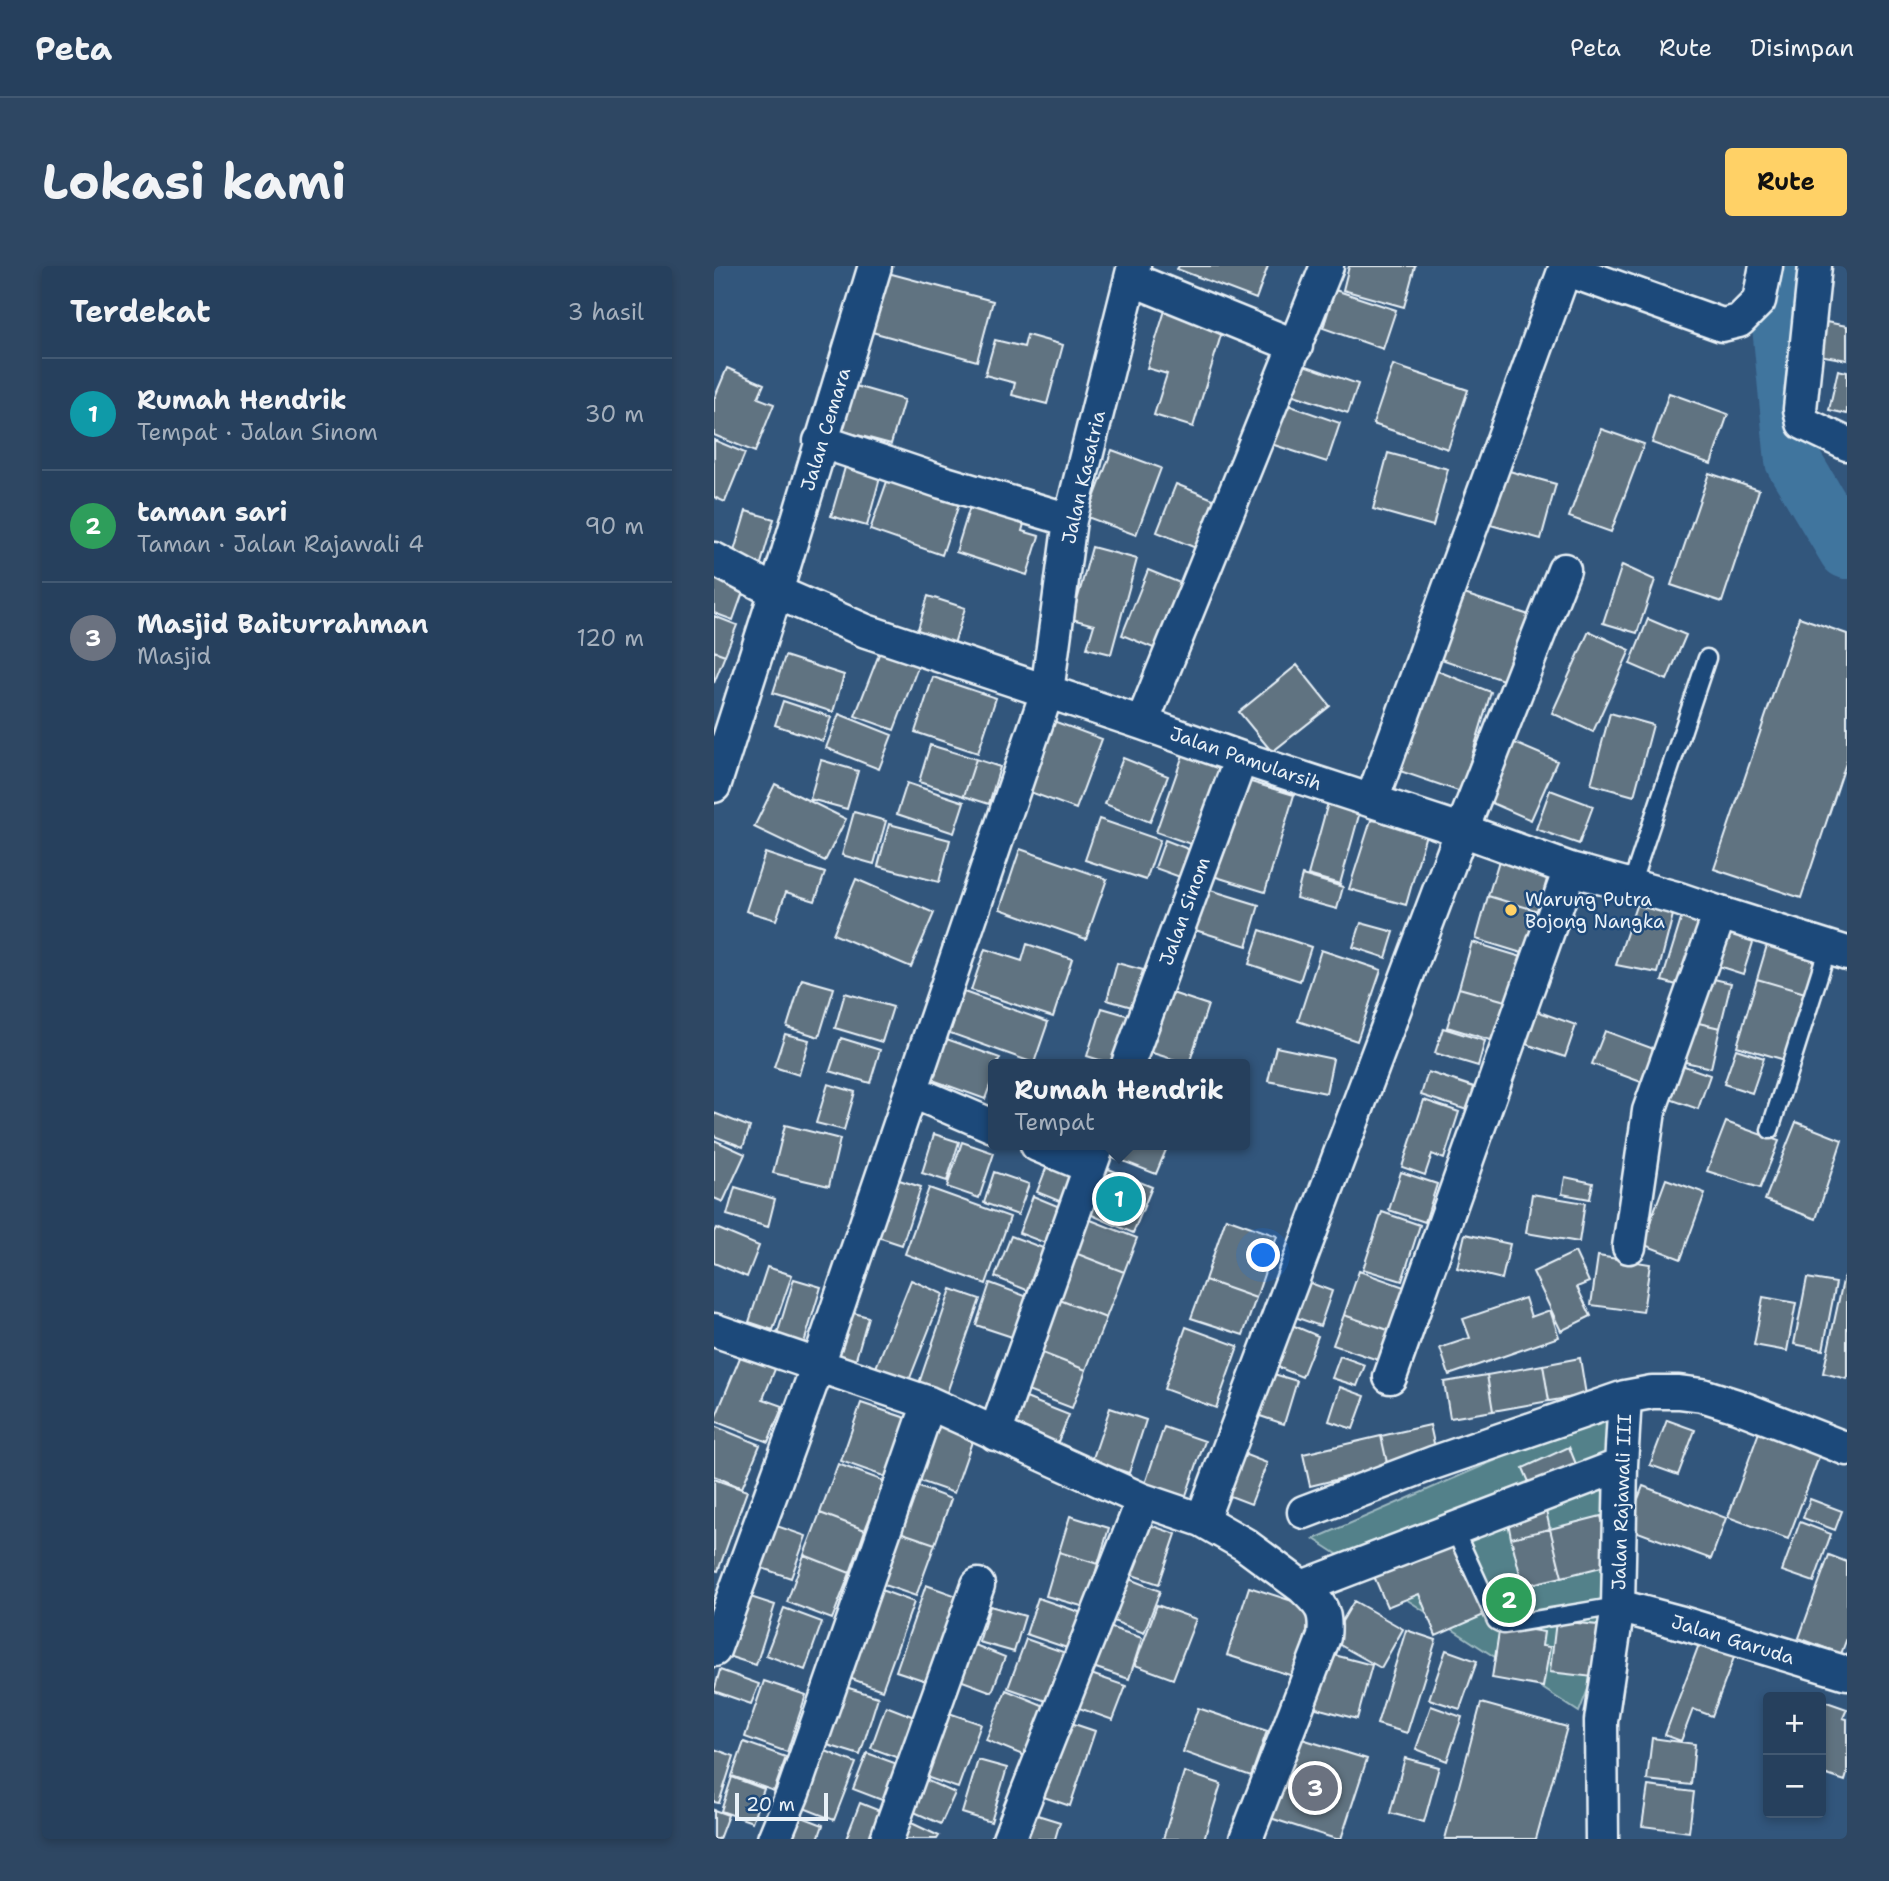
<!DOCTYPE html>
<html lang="id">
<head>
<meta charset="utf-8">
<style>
  :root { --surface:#26405d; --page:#2e4763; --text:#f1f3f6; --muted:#a4afbc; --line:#425972; --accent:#ffd166 }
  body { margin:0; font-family:"Shantell Sans",sans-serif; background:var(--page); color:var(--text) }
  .controls { position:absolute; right:21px; bottom:21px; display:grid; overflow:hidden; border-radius:7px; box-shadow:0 4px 10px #0003 }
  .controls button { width:63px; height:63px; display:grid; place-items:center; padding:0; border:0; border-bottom:2px solid var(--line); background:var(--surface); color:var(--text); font:35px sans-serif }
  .scale { position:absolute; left:21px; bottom:18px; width:93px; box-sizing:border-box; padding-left:7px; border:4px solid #e8f1f8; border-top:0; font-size:19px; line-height:24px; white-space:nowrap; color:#e8f1f8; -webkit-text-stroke:5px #1f4a7a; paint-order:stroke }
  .you { position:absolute; left:550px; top:990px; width:24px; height:24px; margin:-18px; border:5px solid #fff; border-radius:50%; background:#1a73e8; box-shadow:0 0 0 10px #1a73e833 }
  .badge { display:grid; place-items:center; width:46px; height:46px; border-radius:50%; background:var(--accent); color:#fff; font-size:23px; font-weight:700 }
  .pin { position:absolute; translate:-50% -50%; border:4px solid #fff; box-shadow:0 2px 7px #0006 }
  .popup { position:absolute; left:274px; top:793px; width:262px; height:91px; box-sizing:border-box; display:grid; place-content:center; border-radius:7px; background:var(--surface); filter:drop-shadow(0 2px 5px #0005); font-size:23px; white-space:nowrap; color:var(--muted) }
  .popup b { font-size:26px; color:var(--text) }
  .popup::after { content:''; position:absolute; left:50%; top:100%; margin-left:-14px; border:14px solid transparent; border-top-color:var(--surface) }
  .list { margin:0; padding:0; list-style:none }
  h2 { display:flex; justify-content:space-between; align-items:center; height:91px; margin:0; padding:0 28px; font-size:30px }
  h2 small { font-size:23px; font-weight:400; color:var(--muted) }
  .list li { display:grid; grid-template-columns:46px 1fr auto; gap:21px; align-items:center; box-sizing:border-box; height:112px; padding:0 28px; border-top:2px solid var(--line) }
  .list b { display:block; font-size:26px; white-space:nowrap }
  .list p { margin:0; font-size:23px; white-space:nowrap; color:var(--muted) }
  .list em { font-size:23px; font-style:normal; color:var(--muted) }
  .map { position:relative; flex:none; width:1133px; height:1573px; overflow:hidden; border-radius:7px }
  header { display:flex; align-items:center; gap:42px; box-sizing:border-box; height:98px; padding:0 35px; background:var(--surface); border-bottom:2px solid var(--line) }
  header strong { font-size:33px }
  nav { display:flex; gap:38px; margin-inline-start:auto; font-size:24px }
  .intro { display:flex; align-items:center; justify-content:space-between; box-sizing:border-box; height:168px; padding:0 42px }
  h1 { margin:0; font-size:49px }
  .button { padding:18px 32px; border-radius:7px; background:var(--accent); color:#111; font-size:24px; font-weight:700 }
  main { display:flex; gap:42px; padding:0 42px }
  aside { flex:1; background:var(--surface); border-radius:7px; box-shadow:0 4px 10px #0003 }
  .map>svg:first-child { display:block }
  .green { fill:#52818a; stroke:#9db9c1; stroke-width:2 }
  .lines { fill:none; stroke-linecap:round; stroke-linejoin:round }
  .river { stroke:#41749e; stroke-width:56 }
  .building { fill:#607381; stroke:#e8f1f8; stroke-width:2 }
  .service-casing { stroke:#e8f1f8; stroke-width:21 }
  .minor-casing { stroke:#e8f1f8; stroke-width:37 }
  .service { stroke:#1f4a7a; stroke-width:16 }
  .minor { stroke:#1f4a7a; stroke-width:32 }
  .poi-dot { fill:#ffd166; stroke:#1f4a7a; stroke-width:2.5 }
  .labels { text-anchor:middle; stroke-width:5; stroke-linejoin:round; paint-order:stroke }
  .street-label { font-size:19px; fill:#e8f1f8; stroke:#1f4a7a }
  .poi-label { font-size:19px; fill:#e8f1f8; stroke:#1f4a7a; text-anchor:start }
</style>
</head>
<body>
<header>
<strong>Peta</strong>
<nav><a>Peta</a><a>Rute</a><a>Disimpan</a></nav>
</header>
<div class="intro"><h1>Lokasi kami</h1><a class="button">Rute</a></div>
<main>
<aside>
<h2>Terdekat<small>3 hasil</small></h2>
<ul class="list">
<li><span class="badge" style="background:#0f9aa8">1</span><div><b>Rumah Hendrik</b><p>Tempat · Jalan Sinom</p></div><em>30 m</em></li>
<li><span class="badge" style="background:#2e9e5b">2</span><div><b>taman sari</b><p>Taman · Jalan Rajawali 4</p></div><em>90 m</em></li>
<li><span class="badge" style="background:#6b7280">3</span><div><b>Masjid Baiturrahman</b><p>Masjid</p></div><em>120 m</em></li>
</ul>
</aside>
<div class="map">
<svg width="1133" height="1573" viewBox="0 0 1133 1573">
  <rect width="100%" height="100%" fill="#32567c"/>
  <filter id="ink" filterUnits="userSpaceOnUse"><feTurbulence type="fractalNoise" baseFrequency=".0143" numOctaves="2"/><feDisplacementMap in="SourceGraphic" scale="14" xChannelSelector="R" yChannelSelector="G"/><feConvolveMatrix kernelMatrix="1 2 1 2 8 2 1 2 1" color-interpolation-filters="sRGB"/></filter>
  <g filter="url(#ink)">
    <!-- green -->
    <path class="green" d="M907 1140 892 1377 865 1446 600 1273Z"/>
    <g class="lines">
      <!-- river -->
      <path class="river" d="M1071 0 1066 60 1079 195 1133 285"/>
    </g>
    <!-- building -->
    <path class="building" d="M465 0H554L542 33 463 3Z
      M635 0H701L690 41 629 24Z
      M174 7 279 35 263 95 158 66Z
      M621 24 682 44 669 83 609 62Z
      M453 38 511 56 479 161 440 149 453 108 433 102Z
      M1112 56 1133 60V94L1105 89Z
      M313 69 349 79 333 138 298 129 301 117 271 109 281 74 310 81Z
      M587 98 644 118 634 147 577 128Z
      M679 99 754 124 734 183 659 158Z
      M13 102 50 118 44 132 60 138 41 186 0 169V133Z
      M1124 104 1133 106V148L1115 144Z
      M138 119 190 134 177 178 125 164Z
      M955 127 1014 148 997 198 938 177Z
      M565 136 626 157 613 196 551 176Z
      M887 163 930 178 897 266 855 251Z
      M0 174 31 187 11 236 0 231Z
      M398 184 447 202 422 269 373 251Z
      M674 187 734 203 719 260 659 243Z
      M132 198 167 208 153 260 117 250Z
      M788 203 842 218 827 273 773 258Z
      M176 207 247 232 228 289 156 264Z
      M995 207 1045 224 1008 336 957 319Z
      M462 218 509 237 489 285 443 266Z
      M258 234 312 251 308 265 325 270 313 309 242 286Z
      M32 245 60 253 46 301 18 292Z
      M378 281 423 293 397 388 373 382 380 359 358 353Z
      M0 299 34 312 19 354 0 347Z
      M908 299 941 314 923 367 889 357Z
      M434 304 476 321 449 386 408 369Z
      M744 326 815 349 792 415 721 391Z
      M214 330 251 342 240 378 203 366Z
      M0 350 23 359 11 389 0 385Z
      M1085 351 1133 368V494L1087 632 1000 603Z
      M934 353 972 369 953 414 916 398Z
      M875 365 916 384 879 466 838 447Z
      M167 383 205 398 180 464 141 450Z
      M0 385 11 389 0 417Z
      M71 390 130 409 119 446 59 427Z
      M583 399 616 440 558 486 525 446Z
      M716 402 777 426 747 526 680 503Z
      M219 411 282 432 264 487 201 466Z
      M69 435 117 451 109 475 61 459Z
      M896 447 939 459 920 530 877 518Z
      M125 448 178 469 165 503 112 482Z
      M334 453 388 473 362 543 308 523Z
      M796 475 843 495 817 554 771 534Z
      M216 479 262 493 250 530 205 516Z
      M469 489 515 506 488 582 442 566Z
      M409 492 454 510 436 556 391 538Z
      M262 493 286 501 275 538 250 530Z
      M107 494 144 505 133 543 96 533Z
      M527 513 580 529 551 626 499 610Z
      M193 517 250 536 240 567 183 548Z
      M61 518 132 553 111 595 40 561Z
      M836 524 879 540 865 578 822 563Z
      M615 533 647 542 626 618 594 609Z
      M140 546 172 555 160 598 128 589Z
      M385 553 446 574 432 614 371 594Z
      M657 554 714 561 692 639 635 623Z
      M175 558 236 574 225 616 164 600Z
      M451 574 487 588 477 615 441 602Z
      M306 583 393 613 372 673 286 643Z
      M788 585 837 599 824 645 774 630Z
      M51 587 111 607 101 635 72 626 62 654 32 645Z
      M588 609 629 621 623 643 582 632Z
      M142 613 220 647 197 701 119 668Z
      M493 623 545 639 533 680 481 664Z
      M926 628 961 641 944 707 902 699Z
      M774 630 824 645 811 688 762 673Z
      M969 647 993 656 974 722 948 715Z
      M647 657 680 666 672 692 639 681Z
      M1011 659 1041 670 1029 708 998 698Z
      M546 664 597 681 586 715 535 698Z
      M1056 669 1104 683 1091 727 1043 713Z
      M758 676 814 693 802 738 745 722Z
      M313 678 358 693 339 751 257 724 271 683 308 695Z
      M607 684 667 704 643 775 584 755Z
      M403 697 429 704 418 741 393 734Z
      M987 710 1017 717 1006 762 976 755Z
      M88 713 120 722 105 771 73 761Z
      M1043 713 1091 727 1071 794 1023 780Z
      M745 722 802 738 790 778 733 761Z
      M250 726 334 756 320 797 236 767Z
      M455 726 494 739 475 798 435 786Z
      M131 727 179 741 168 776 121 762Z
      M388 742 419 751 404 798H398L373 790Z
      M817 743 862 759 851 791 806 776Z
      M976 755 1006 762 997 802 967 795Z
      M729 762 771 775 764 800 721 787Z
      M891 765 940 783 927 816 878 798Z
      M71 768 95 774 85 809 60 801Z
      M227 771 286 792 283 798H279V811L271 833 213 812Z
      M127 772 166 784 156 817 116 805Z
      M562 781 619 793 612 827 554 815Z
      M1022 783 1050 792 1038 827 1010 818Z
      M962 797 996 809 984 843 950 831Z
      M714 806 763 822 756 845 707 829Z
      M114 818 141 826 130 864 102 857Z
      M710 834 745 846 730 893 718 888 711 909 688 901Z
      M0 847 36 861 29 881 0 870Z
      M1012 856 1065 875 1046 922 993 905Z
      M1082 856 1128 874 1102 953 1051 934Z
      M71 859 126 873 115 920 59 907Z
      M220 868 245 876 233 915 208 907Z
      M0 874 31 888 9 936 0 932Z
      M248 876 280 887 265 932 233 921Z
      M400 879H454L442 908 396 890Z
      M333 900 360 910 350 937 323 926Z
      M390 901 438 921 419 967 371 946Z
      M280 906 315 918 304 949 270 937Z
      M687 906 723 918 711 956 675 944Z
      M851 911 879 917 876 933 848 928Z
      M179 912 207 921 188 979 161 970Z
      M952 913 991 927 967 993 928 978Z
      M21 921 61 933 54 961 13 949Z
      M215 922 296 951 272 1018 191 988Z
      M818 928 871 937 865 976 812 967Z
      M319 930 353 944 339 980 305 967Z
      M668 946 706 959 688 1015 649 1003Z
      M369 951 423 972 410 1006 356 985Z
      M512 952 563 970 542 1032 491 1014Z
      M2 962 45 980 33 1011 0 997V966Z
      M751 968 796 978 788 1013 743 1002Z
      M297 970 337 985 320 1027 281 1011Z
      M356 985 410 1006 392 1052 338 1031Z
      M861 986 875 1016 863 1021 877 1050 847 1065 819 1006Z
      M884 990 936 998 929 1046 877 1039Z
      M53 1001 78 1009 59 1064 35 1056Z
      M645 1005 693 1022 677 1065 630 1049Z
      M1130 1010 1133 1011V1113L1109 1107Z
      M1093 1012 1122 1017 1109 1084 1080 1078Z
      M80 1013 107 1021 90 1077 63 1069Z
      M197 1014 229 1028 194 1117 161 1104Z
      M491 1014 542 1032 529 1069 477 1052Z
      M591 1015 618 1025 606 1060 578 1050Z
      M276 1017 314 1031 301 1072 262 1059Z
      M237 1023 266 1033 230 1135 202 1126Z
      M338 1031 392 1052 372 1104 318 1083Z
      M1049 1031 1082 1037 1073 1085 1040 1079Z
      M811 1032 817 1051 836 1044 845 1071 735 1109 726 1082 756 1072 749 1053Z
      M126 1043 154 1051 139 1103 111 1095Z
      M630 1049 677 1065 667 1095 619 1079Z
      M571 1056 604 1070 588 1111 554 1097Z
      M472 1061 524 1080 502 1142 450 1123Z
      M318 1083 372 1104 358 1142 303 1121Z
      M27 1089 61 1103 49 1133 69 1140 54 1176 0 1155Z
      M626 1090 651 1099 643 1120 618 1112Z
      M866 1092 872 1129 835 1135 829 1099Z
      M829 1099 835 1135 779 1145 773 1109Z
      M553 1106 583 1115 570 1158 540 1148Z
      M773 1109 779 1145 736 1152 730 1116Z
      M626 1121 651 1130 639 1163 615 1155Z
      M302 1128 355 1149 341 1183 289 1162Z
      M147 1137 192 1152 172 1211 127 1195Z
      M396 1142 432 1154 415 1207 378 1195Z
      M218 1151 261 1167 240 1227 197 1212Z
      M953 1154 981 1164 964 1209 936 1199Z
      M716 1159 723 1191 674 1201 667 1170Z
      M0 1160 46 1179 28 1222 0 1210Z
      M450 1161 491 1175 471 1232 431 1218Z
      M1045 1166 1106 1188 1074 1273 1014 1251Z
      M667 1170 674 1201 596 1220 589 1188Z
      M855 1181 864 1203 818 1223 809 1202Z
      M519 1184 553 1197 537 1238 503 1225Z
      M124 1198 170 1215 151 1264 106 1247Z
      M0 1213 33 1225 4 1305 0 1304Z
      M197 1218 237 1233 221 1278 180 1264Z
      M929 1220 1012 1252 997 1293 913 1262Z
      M1096 1233 1128 1245 1121 1264 1089 1252Z
      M830 1236 836 1263 797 1272 792 1245Z
      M106 1247 151 1264 136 1307 90 1289Z
      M356 1250 395 1262 384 1298 345 1286Z
      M887 1250 899 1298 848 1311 836 1263Z
      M51 1256 92 1270 77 1312 36 1298Z
      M1086 1256 1117 1268 1100 1316 1068 1305Z
      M430 1257 462 1268 445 1318 412 1307Z
      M836 1263 848 1311 809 1320 797 1272Z
      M180 1264 221 1278 202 1330 161 1316Z
      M737 1269 770 1349 722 1370 705 1328 673 1341 657 1303Z
      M345 1286 384 1298 371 1341 332 1330Z
      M90 1289 136 1307 118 1353 73 1336Z
      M1115 1289 1133 1296V1372L1127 1388 1085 1372Z
      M410 1311 446 1325 430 1367 394 1353Z
      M212 1319 246 1331 215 1416 182 1405Z
      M156 1320 200 1336 168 1424 124 1408Z
      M535 1321 600 1342 579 1410 513 1389Z
      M24 1327 61 1339 42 1399 4 1387Z
      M324 1332 368 1347 356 1383 312 1368Z
      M640 1335 689 1363 667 1402 617 1374Z
      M443 1339 482 1353 459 1413 421 1399Z
      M276 1340 311 1350 300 1386 265 1376Z
      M70 1342 108 1356 91 1404 52 1389Z
      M842 1355 884 1359 879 1411 836 1406Z
      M786 1359 830 1366 828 1380 836 1381 829 1421 778 1412Z
      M392 1360 428 1372 415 1413 379 1401Z
      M692 1364 722 1374 693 1467 663 1458Z
      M312 1373 352 1387 335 1436 294 1422Z
      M987 1373 1022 1386 998 1450 979 1443 967 1475 951 1469Z
      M256 1377 291 1391 278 1426 243 1413Z
      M732 1384 763 1395 746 1443 715 1433Z
      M609 1386 658 1399 643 1453 595 1440Z
      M6 1404 45 1418 37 1438 0 1425Z
      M374 1407 412 1420 399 1454 362 1441Z
      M50 1415 92 1429 73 1486 31 1471Z
      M125 1419 164 1431 146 1489 107 1477Z
      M292 1424 331 1440 311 1490 272 1474Z
      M1107 1434 1133 1443 1129 1452 1133 1453V1508L1131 1515 1107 1507Z
      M767 1437 853 1461 822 1573H731Z
      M172 1440 203 1452 187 1493 157 1482Z
      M717 1440 748 1451 733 1495 702 1483Z
      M484 1442 553 1465 537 1510 469 1486Z
      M232 1446 267 1458 244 1522 209 1510Z
      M351 1455 381 1465 356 1540 327 1530Z
      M575 1469 653 1493 627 1573H622L550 1550Z
      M938 1472 981 1478 977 1519 933 1514Z
      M30 1476 72 1491 60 1525 18 1510Z
      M104 1482 142 1497 120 1554 82 1539Z
      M0 1483 20 1490 5 1537 0 1536Z
      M153 1487 186 1499 173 1536 139 1523Z
      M691 1492 725 1501 710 1556 676 1547Z
      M264 1494 293 1502 277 1556 248 1547Z
      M470 1506 507 1518 490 1573H449Z
      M18 1511 50 1523 38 1556 7 1545Z
      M205 1511 241 1527 227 1558 191 1542Z
      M934 1520 980 1526 975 1566 928 1560Z
      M146 1537 166 1545 156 1573H132Z
      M0 1544 14 1549 5 1573H0Z
      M75 1546 109 1559 104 1573H65Z
      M317 1547 346 1556 341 1573H309Z
      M189 1553 225 1570 223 1573H180Z"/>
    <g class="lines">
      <!-- service casing -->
      <g class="service-casing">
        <path id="service" d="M917 619 993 392
          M1056 864 1114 681
          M740 1263 782 1355 790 1359 904 1340"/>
      </g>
      <!-- minor casing -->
      <g class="minor-casing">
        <path id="minor" d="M1101 0 1086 143 1089 157 1133 178
          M851 3 1008 59 1025 55 1045 35 1052 0
          M417 13 582 80
          M106 175 228 216 356 254
          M0 293 62 326 152 365 428 457 527 492 759 568 856 603 962 632 1006 647 1133 687
          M428 457 613 0
          M0 520 62 326 161 0
          M658 534 852 0
          M414 798 527 492
          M197 825 279 860
          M323 879 376 901
          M915 981 935 845 1006 647
          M0 1064 215 1137 429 1234 488 1254 530 1278 588 1321 907 1199
          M676 1111 856 603
          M281 1168 384 879
          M590 1246 719 1197 911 1131 938 1126H965L988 1129 1023 1140 1133 1183
          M488 1254 748 564 850 304
          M904 1340 968 1357 1133 1407
          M0 1384 104 1099 333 426 356 254 420 0
          M60 1573 79 1527 215 1137
          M173 1573 264 1319
          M295 1573 429 1234
          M532 1573 610 1371C613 1344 607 1339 588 1321
          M888 1573 887 1455 904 1340 907 1199 911 1131"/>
      </g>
      <!-- service -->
      <use href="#service" class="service"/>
      <!-- minor -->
      <use href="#minor" class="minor"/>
    </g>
  </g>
  <!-- markers -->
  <circle class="poi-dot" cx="797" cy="644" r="7"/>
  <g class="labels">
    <!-- street labels -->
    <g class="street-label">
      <text transform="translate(111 163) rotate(-73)" y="7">Jalan Cemara</text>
      <text transform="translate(369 211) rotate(-77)" y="7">Jalan Kasatria</text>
      <text transform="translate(532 492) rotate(19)" y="7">Jalan Pamularsih</text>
      <text transform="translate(470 645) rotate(-70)" y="7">Jalan Sinom</text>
      <text transform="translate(907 1236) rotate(-88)" y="7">Jalan Rajawali III</text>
      <text transform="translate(1019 1373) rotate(17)" y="7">Jalan Garuda</text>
    </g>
    <!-- poi labels -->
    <g class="poi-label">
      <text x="811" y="640">Warung Putra<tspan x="811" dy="22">Bojong Nangka</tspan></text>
    </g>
  </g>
</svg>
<div class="controls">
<button>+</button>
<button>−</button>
</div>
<div class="scale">20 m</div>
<div class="you"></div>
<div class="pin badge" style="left:405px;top:933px;background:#0f9aa8">1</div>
<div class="popup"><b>Rumah Hendrik</b>Tempat</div>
<div class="pin badge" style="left:795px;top:1334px;background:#2e9e5b">2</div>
<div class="pin badge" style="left:601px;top:1522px;background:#6b7280">3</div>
</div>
</main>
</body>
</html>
